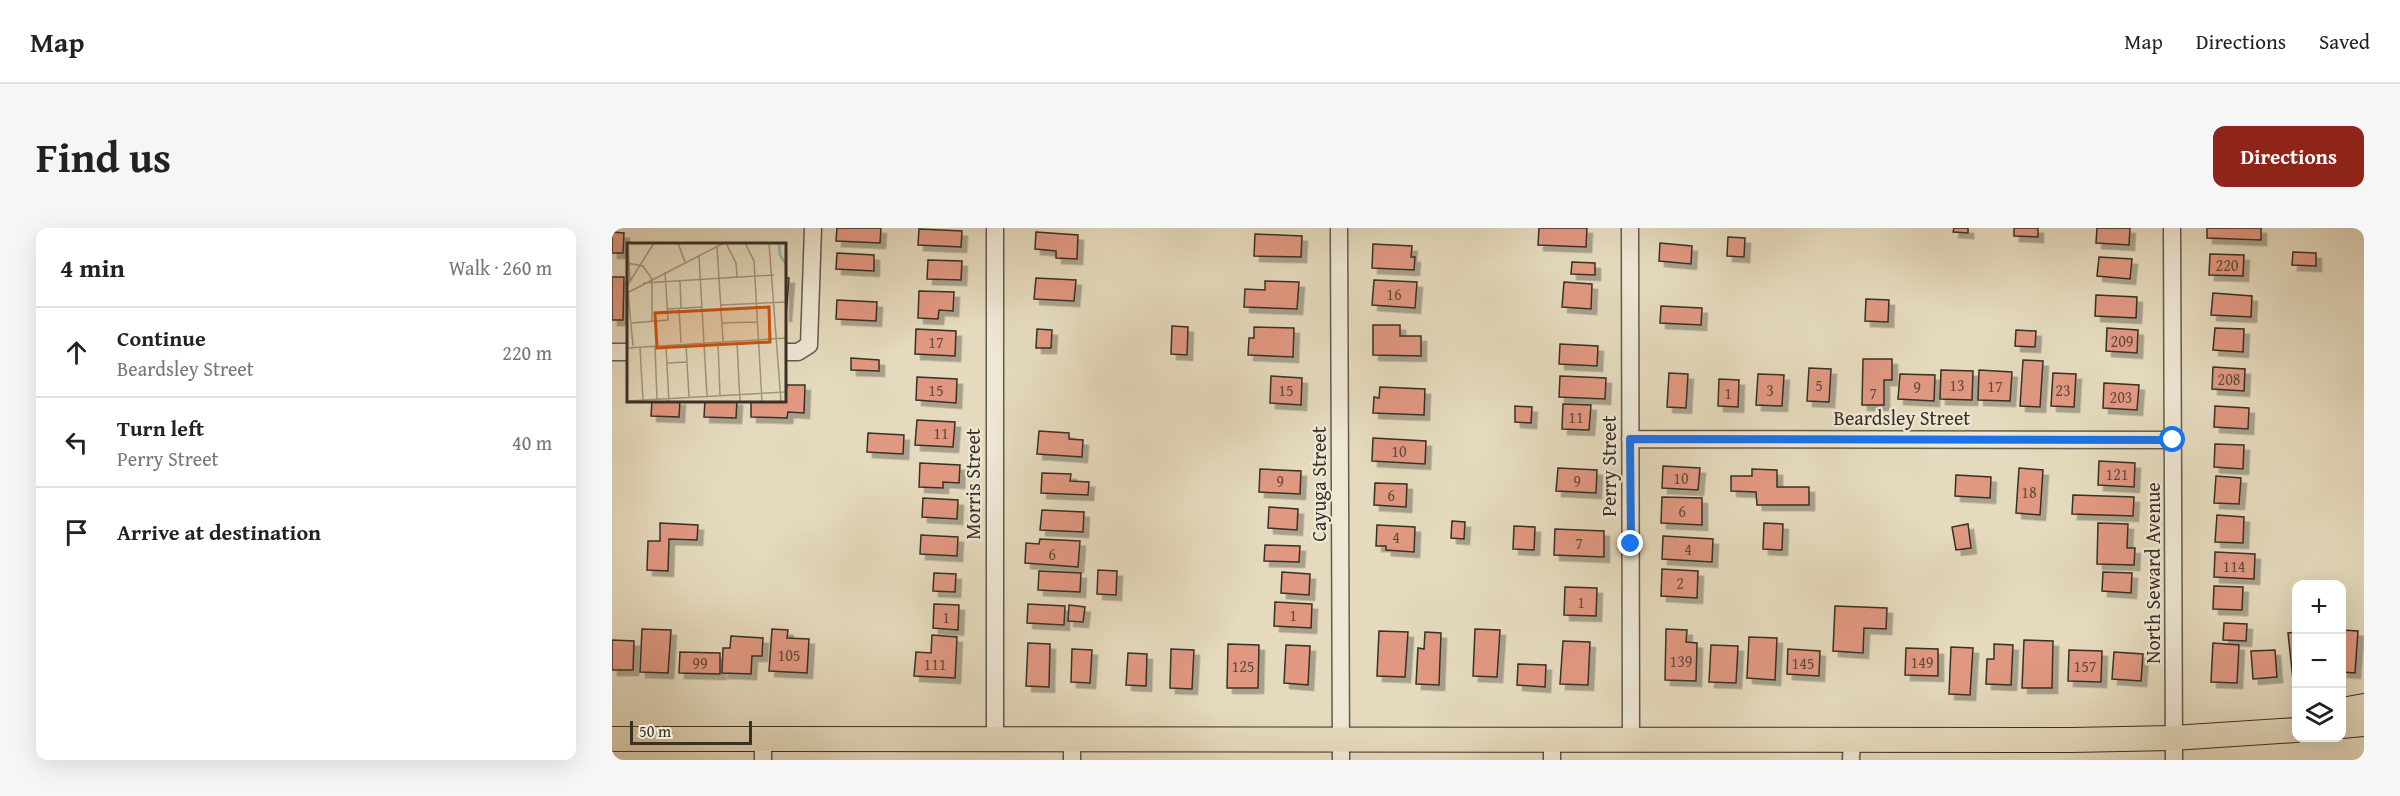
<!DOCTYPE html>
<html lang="en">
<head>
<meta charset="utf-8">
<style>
  :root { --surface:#fff; --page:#f6f6f6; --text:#222; --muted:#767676; --line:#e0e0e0; --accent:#8f2418 }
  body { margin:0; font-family:"Gentium Book Plus",serif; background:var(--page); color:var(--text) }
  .controls { position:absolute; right:18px; bottom:18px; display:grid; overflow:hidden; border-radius:12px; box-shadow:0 6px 24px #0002 }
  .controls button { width:54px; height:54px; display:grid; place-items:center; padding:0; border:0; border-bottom:2px solid var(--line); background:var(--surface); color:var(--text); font:30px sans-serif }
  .scale { position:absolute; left:18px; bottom:15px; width:122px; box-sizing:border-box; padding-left:6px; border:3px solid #393027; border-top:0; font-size:16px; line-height:21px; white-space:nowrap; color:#393027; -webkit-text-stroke:4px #eee7d4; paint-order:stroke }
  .stop { position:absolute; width:18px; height:18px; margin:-14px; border:4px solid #1a73e8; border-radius:50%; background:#fff }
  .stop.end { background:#1a73e8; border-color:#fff; box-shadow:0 2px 6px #0008 }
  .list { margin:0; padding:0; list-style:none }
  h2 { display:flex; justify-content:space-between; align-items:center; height:78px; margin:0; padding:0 24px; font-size:26px }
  h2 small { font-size:20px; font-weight:400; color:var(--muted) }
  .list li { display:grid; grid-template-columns:39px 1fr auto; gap:18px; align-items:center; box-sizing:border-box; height:90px; padding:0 24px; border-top:2px solid var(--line) }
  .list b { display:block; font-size:22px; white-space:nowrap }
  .list p { margin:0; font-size:20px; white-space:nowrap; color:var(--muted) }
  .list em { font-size:20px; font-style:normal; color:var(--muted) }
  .icon { flex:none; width:33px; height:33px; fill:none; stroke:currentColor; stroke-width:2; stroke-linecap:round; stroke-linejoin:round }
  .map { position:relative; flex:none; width:1752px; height:532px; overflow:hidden; border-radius:12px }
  header { display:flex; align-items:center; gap:36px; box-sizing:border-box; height:84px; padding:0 30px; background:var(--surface); border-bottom:2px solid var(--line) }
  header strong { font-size:28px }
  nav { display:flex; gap:33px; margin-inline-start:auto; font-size:21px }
  .intro { display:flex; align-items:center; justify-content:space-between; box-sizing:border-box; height:144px; padding:0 36px }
  h1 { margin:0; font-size:42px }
  .button { padding:15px 27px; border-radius:12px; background:var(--accent); color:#fff; font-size:21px; font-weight:700 }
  main { display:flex; gap:36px; padding:0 36px }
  aside { flex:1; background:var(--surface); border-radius:12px; box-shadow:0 6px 24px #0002 }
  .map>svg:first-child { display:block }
  .building { fill:#e19881; stroke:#393027; stroke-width:1.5; filter:url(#shadow) }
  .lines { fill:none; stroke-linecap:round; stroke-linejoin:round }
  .minor-casing { stroke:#645a4c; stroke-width:19 }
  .highway-casing { stroke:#393027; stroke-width:26 }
  .minor { stroke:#eee7d4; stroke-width:16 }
  .highway { stroke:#e5dabd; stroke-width:24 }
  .route { stroke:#1a73e8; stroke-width:8 }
  .labels { text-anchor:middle; stroke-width:4.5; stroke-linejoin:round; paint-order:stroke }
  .number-label { font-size:16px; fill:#634a3e }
  .street-label { font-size:20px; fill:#393027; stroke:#eee7d4 }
  .inset-river { fill:none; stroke:#96bab6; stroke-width:3 }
  .inset-road { fill:none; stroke:#a09681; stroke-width:1.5 }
  .view { fill:#ce5310; fill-opacity:0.15; stroke:#ce5310; stroke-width:3 }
  .inset-edge { fill:none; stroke:#393027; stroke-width:3 }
</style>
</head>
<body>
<header>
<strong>Map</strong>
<nav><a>Map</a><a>Directions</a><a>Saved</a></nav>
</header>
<div class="intro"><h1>Find us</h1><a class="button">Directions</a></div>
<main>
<aside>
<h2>4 min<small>Walk · 260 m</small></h2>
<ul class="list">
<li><svg class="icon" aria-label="ahead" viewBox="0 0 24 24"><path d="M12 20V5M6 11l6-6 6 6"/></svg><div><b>Continue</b><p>Beardsley Street</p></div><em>220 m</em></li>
<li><svg class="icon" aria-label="left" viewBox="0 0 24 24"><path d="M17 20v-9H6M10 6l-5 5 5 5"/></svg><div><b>Turn left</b><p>Perry Street</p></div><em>40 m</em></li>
<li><svg class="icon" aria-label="arrive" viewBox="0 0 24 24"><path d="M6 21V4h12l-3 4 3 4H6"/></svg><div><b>Arrive at destination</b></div></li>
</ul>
</aside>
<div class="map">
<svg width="1752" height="532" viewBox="0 0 1752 532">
  <defs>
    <filter id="shadow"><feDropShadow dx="5.5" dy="5.5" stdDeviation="0" flood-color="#0004"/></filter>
  </defs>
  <rect width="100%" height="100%" fill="#e5dabd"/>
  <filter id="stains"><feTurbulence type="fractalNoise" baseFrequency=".00333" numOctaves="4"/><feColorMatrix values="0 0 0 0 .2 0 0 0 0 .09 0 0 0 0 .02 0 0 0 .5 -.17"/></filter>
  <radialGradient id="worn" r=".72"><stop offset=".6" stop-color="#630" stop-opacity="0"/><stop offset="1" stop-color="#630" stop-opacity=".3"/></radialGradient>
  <!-- building -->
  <path class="building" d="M225 0H269L268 15 224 13Z
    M927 0H975L974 19 926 17Z
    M1342 0H1356V5L1341 4Z
    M1402 0H1426V9L1402 8Z
    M1485 0H1518L1517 17 1484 15Z
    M1595 0H1649V12L1595 10Z
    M307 1 350 3 349 19 306 17Z
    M0 4 12 5 11 25H0Z
    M424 4 466 7 465 31 444 30V23L423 21Z
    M643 6 690 8 689 29 642 28Z
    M1116 9 1133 10 1132 29 1115 28Z
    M1048 15 1080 18 1079 36 1047 33Z
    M761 16 800 18 799 29H803L802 42 760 40Z
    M1681 24 1704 25V38L1680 37Z
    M225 25 262 27V43L224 41Z
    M1598 26 1632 27 1631 48 1597 47Z
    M1487 29 1520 31 1518 51 1485 48Z
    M316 32 350 33 349 52 315 51Z
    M960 34 983 35V47L959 46Z
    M0 49H12L11 92H0Z
    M172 50H177L174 88H172Z
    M424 50 464 52 462 73 422 71Z
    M762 52 805 54 803 80 760 77Z
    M653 53 687 54 685 81 632 79 633 61 653 62Z
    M952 54 980 56 979 81 950 79Z
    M307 63 342 64 341 83 327 82 326 91 306 90Z
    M1601 65 1640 68 1639 89 1599 87Z
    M1484 67 1525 69 1524 90 1483 88Z
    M1254 71 1277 72 1276 94 1253 93Z
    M225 72 265 74 264 93 224 91Z
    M1049 78 1090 80 1089 97 1048 95Z
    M761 97H788V108H809V128L761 127Z
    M560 98 576 99 575 127 559 126Z
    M642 99 682 100 681 129 636 127 637 110H642Z
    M1495 100 1526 102 1525 125 1494 123Z
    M1603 100 1632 101 1631 124 1601 122Z
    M304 101 344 103 343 128 303 126Z
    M425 101 440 102 439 120H424Z
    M1404 102 1424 103 1423 119 1403 118Z
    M948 116 986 118 985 138 947 136Z
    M239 130 267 132V143L239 142Z
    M1251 131H1280V152H1272V177H1250Z
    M1411 132 1431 133 1428 179 1408 178Z
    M1601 139 1633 141 1632 163 1600 161Z
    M1197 140 1219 141 1217 174 1195 173Z
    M1329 142 1361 143 1360 172 1328 171Z
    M1367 142 1400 144 1398 173 1366 172Z
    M1057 145 1076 146 1074 180 1055 179Z
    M1441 145 1464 146 1462 179 1439 178Z
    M1146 146 1172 147 1170 178 1144 177Z
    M1288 146 1323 147 1322 173 1286 171Z
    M659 148 690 150 689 177 658 175Z
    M948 148 994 150 993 171 947 169Z
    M305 149 345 151 344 175 304 172Z
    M1107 151 1127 152 1126 179 1106 178Z
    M1492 155 1527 157 1525 182 1491 180Z
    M175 157H193L192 185 176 184 175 190 139 189V172H172Z
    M768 159 813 161 812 187 761 185 762 169 767 170Z
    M40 172H68L67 189 39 188Z
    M93 172H125L124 190 92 189Z
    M951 176 979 177 977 202 950 201Z
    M903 178 920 179 919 195 903 194Z
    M1603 178 1637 180 1636 201 1602 199Z
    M305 192 343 194 341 219 303 217Z
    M427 203 457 205V211L471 212 470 229 425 226Z
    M256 205 292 207 291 226 255 224Z
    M761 210 814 213 813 236 760 233Z
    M1603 216 1632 217 1631 241 1602 239Z
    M1487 233 1523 235 1522 259 1486 257Z
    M308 235 348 237 347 255 331 254V260L307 259Z
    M1051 238 1088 240 1086 262 1050 260Z
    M946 240 985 242 984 265 944 263Z
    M1407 240 1431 242 1428 287 1404 285Z
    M648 241 689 243 688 266 647 264Z
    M1140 241 1165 242V259H1197V277H1145L1144 264 1119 263V248H1140Z
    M430 245 459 246 458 253 477 254 476 267 429 265Z
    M1344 247 1379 249 1378 270 1343 268Z
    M1604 248 1629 250 1627 276 1602 275Z
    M763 255 795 256 794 279 762 277Z
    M1461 267 1522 269 1521 288 1460 286Z
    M1050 269 1090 270V297L1049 295Z
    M311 270 346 272 345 291 310 289Z
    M657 279 686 281 685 302 656 300Z
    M430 282 472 284 471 304 428 302Z
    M1605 287 1632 289 1631 315 1603 314Z
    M840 293 853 294 852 311 839 310Z
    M48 295 86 297 85 312 57 311 56 343 35 342 36 313H48Z
    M1152 295 1171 296 1170 322 1151 321Z
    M1486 295 1516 296 1515 320H1523L1522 337 1485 336Z
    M1356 296 1359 320 1344 322 1340 299Z
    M765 297 803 299 802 324 774 322V318H764Z
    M902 298 923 299 922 322 901 321Z
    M943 301 992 303V329L942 327Z
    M309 307 346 309 345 328 308 326Z
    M1051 308 1101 311 1100 334 1050 331Z
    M428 311 468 313 466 339 413 335 414 315 427 316Z
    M653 317 688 318 687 334 652 333Z
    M1603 324 1643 326 1642 351 1602 349Z
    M1050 341 1086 343 1085 370 1049 368Z
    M486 342 505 343 504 367 485 366Z
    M427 343 469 345 468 364 426 362Z
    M670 344 698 346 697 367 669 365Z
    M1491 344 1520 345 1519 365 1490 363Z
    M322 345 344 346 343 364 321 363Z
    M1602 358 1631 359 1630 382 1601 381Z
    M953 359 985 360 984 388 952 387Z
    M663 374 700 376 699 400 662 398Z
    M322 376 347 377 346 402 321 400Z
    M416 376 453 378 452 397 415 395Z
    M457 377 473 379 471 394 456 393Z
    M1223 378 1275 380 1274 401 1252 400 1251 425 1221 423Z
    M1612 395 1635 396 1634 413 1611 412Z
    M30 401 59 402 56 445 28 444Z
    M160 401 176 402 175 410 197 411 195 445 157 443Z
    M863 401 888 402 885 449 861 448Z
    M1054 401 1075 402 1074 414 1085 415 1084 453 1053 452Z
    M1730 402 1746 403 1743 445 1730 444Z
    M767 403 796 404 793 449 765 448Z
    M813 404 829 405 827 457 804 456 806 420 812 421Z
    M1684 404V451L1681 452 1676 405Z
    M320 407 345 409 343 450 302 448 304 424 319 425Z
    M119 408 151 410 150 428H140L139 446 110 445 111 420H118Z
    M1137 409 1165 410 1163 452 1135 450Z
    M0 412 22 413 21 442H0Z
    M1412 412 1441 413 1440 460H1410Z
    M951 413 978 414 976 457 948 456Z
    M416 415 438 416 437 459 414 458Z
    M1601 415 1627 417 1625 455 1599 454Z
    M616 416 647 417 646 460H615Z
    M1382 416 1401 417 1399 457 1374 456 1375 431H1382Z
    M674 417 698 418 696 457 672 455Z
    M1099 417 1126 418 1124 455 1097 454Z
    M1339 419 1361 420 1358 467 1337 466Z
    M1294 420 1326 421V448L1293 447Z
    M460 421 480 422 478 455 459 454Z
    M559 421 582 422 580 461 558 460Z
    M1176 421 1208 423 1207 448 1175 446Z
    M1457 422 1490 423 1489 454 1456 453Z
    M1663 422 1665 449 1641 451 1639 423Z
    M68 424 108 425V446L67 445Z
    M1502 424 1531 426 1529 453 1500 451Z
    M516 425 535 426 534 458 514 457Z
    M906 436 934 437 933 459 905 457Z"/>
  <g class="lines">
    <!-- minor casing -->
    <g class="minor-casing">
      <path id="minor" d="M727 0 729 532
        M1018 0 1019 512
        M1560 0 1562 532
        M0 124H16
        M172 124H186L197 117 201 0
        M1018 211 1561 212
        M151 511V532
        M383 512V0
        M460 512V532
        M940 532V512
        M1239 532 1240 511"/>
    </g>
    <!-- highway casing -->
    <g class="highway-casing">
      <path id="highway" d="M1730 482 1752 478
        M1730 498 1752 496
        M0 511 1459 512 1561 510 1684 502"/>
    </g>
    <!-- minor -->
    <use href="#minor" class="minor"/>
    <!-- highway -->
    <use href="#highway" class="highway"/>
  </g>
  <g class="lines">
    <!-- route -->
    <path class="route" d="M1019 316 1018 211 1561 212"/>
  </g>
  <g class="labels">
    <!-- number labels -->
    <g class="number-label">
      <text x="1615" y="43">220</text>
      <text x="782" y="72">16</text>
      <text x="1510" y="119">209</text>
      <text x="324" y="120">17</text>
      <text x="1617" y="157">208</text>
      <text x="1207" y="163">5</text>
      <text x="1345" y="163">13</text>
      <text x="1383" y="164">17</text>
      <text x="1305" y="165">9</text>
      <text x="324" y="168">15</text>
      <text x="674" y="168">15</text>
      <text x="1158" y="168">3</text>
      <text x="1451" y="168">23</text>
      <text x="1116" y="171">1</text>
      <text x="1261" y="171">7</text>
      <text x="1509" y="175">203</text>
      <text x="964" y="195">11</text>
      <text x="329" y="211">11</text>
      <text x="787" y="229">10</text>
      <text x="1505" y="252">121</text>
      <text x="1069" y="256">10</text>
      <text x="668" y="259">9</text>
      <text x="965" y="259">9</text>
      <text x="1417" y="270">18</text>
      <text x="779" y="273">6</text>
      <text x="1070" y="289">6</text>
      <text x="784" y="315">4</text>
      <text x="967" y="321">7</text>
      <text x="1076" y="327">4</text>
      <text x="440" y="332">6</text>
      <text x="1622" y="344">114</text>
      <text x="1068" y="361">2</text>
      <text x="969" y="380">1</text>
      <text x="681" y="393">1</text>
      <text x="334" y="395">1</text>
      <text x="177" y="433">105</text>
      <text x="1069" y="439">139</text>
      <text x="1310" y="440">149</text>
      <text x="88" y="441">99</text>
      <text x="1191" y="441">145</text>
      <text x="323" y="442">111</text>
      <text x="631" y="444">125</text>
      <text x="1473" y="444">157</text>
    </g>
    <!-- street labels -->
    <g class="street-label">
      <text x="1290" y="197">Beardsley Street</text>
      <text transform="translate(997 238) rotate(-90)" y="7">Perry Street</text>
      <text transform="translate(361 256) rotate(-90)" y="7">Morris Street</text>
      <text transform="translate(707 256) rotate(-90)" y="7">Cayuga Street</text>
      <text transform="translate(1541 345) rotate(-90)" y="7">North Seward Avenue</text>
    </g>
  </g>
  <!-- overview -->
  <g transform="translate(15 15)">
    <rect width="159" height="159" fill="#e5dabd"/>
    <path class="inset-river" d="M152 0 153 12 159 21"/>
    <path class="inset-road" d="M1 0 3 38M51 0 58 19M99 0 109 20 110 34M118 0 127 18 135 159M142 0 154 159M90 4 96 98M72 13 80 153M0 20 16 23 25 36V78M53 38 54 65M16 40 147 32M0 43 27 0M1 49 6 103M0 50 97 0M94 62 159 59M52 65 54 100M41 66 75 64M5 80 41 77 38 29M95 80 130 79M110 99 113 159M91 100 93 153M59 102 62 154M28 104 30 156M39 104 42 159M0 105 159 95M13 105 16 157M40 120 60 119M0 158 159 149"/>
    <path class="view" d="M142 64 143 99 30 105 28 70Z"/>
    <rect width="159" height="159" class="inset-edge"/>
  </g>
  <rect width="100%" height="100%" filter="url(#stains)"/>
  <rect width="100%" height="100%" fill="url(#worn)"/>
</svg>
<div class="controls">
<button>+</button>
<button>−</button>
<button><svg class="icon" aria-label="layers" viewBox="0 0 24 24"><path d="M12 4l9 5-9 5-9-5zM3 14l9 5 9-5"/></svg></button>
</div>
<div class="scale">50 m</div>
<div class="stop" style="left:1561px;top:212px"></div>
<div class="stop end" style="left:1019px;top:316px"></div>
</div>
</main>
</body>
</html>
